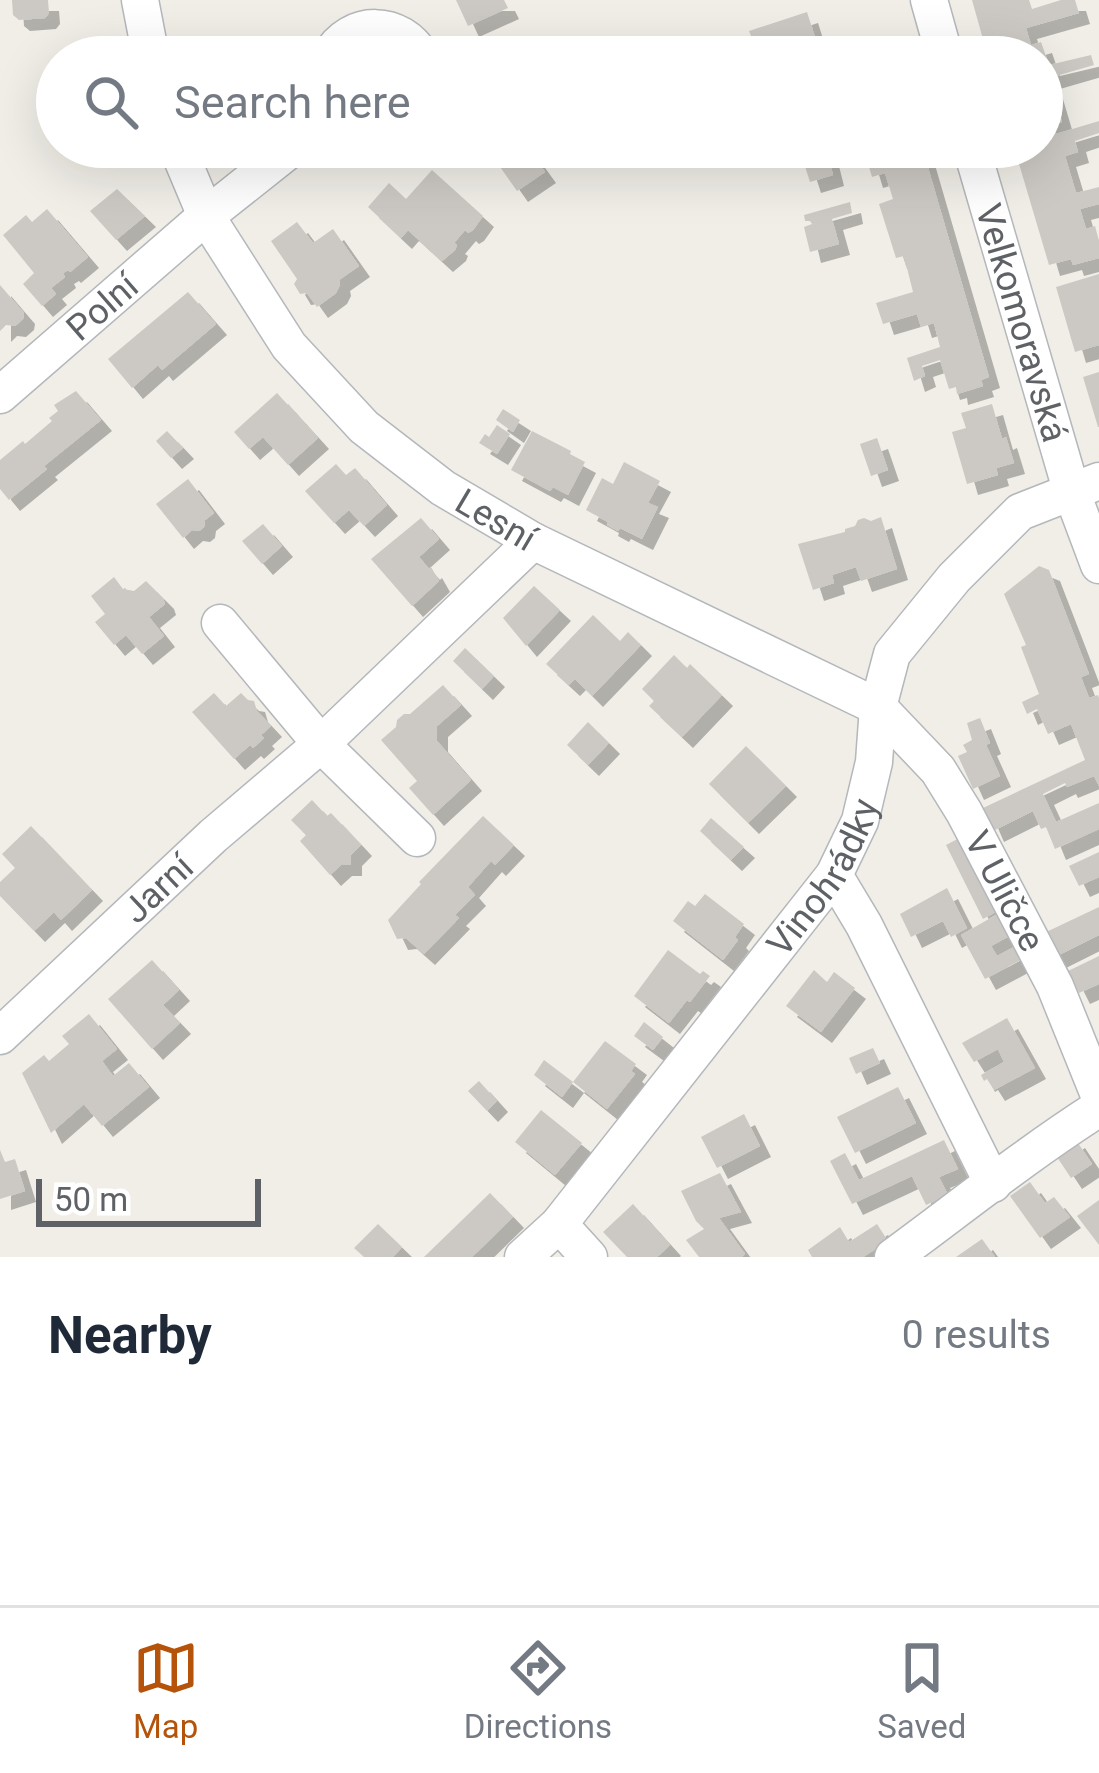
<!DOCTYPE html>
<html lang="en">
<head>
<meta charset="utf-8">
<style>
  :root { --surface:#fff; --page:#f6f6f7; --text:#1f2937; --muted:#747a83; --line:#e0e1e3; --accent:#b45309 }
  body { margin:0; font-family:Roboto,sans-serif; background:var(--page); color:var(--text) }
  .scale { position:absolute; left:36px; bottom:30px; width:225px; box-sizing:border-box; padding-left:12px; border:6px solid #5e6266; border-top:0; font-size:33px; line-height:42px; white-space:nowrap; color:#5e6266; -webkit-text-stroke:9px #fff; paint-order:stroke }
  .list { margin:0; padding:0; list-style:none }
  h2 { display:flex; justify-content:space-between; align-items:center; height:156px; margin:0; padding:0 48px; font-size:51px }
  h2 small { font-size:39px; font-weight:400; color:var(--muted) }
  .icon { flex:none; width:66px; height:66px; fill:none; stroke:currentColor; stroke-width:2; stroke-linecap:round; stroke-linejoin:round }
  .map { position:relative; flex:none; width:1099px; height:1257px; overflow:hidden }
  .search { position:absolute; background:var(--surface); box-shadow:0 12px 48px #0002; left:36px; right:36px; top:36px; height:132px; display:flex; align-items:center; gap:30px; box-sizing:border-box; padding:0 42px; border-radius:66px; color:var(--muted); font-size:45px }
  .sheet { height:348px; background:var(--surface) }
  nav { display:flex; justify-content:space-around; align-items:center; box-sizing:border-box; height:168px; border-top:3px solid var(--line); background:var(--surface); font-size:33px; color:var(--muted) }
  nav a { display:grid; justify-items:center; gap:6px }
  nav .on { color:var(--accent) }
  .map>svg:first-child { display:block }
  .building { fill:#ccc9c4; filter:url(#shadow) }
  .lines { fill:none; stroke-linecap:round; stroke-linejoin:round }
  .minor-casing { stroke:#b4b7bb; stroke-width:39 }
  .minor { stroke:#fff; stroke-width:36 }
  .labels { text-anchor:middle; stroke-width:9; stroke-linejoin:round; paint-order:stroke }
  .street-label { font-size:36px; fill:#5e6266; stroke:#fff }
</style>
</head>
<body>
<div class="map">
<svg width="1099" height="1257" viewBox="0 0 1099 1257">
  <defs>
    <filter id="shadow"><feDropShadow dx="11" dy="11" stdDeviation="0" flood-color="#0004"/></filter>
  </defs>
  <rect width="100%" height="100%" fill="#f0eee7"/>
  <!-- building -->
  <path class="building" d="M12 0H48L49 13 45 18 19 20 13 15Z
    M456 0H504L508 8 468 26Z
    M972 0H1029L1032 9 1061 0H1075L1079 13 1026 28 1031 45 1041 42 1049 65 1091 55 1094 65 1049 78 1062 122 1052 125 1056 134 1099 121V133L1075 141 1078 152 1065 156 1076 193 1099 187V204L1080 209 1086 229 1095 226 1099 241V258L1073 265 1071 259 1049 265 1014 147H1042V57H988Z
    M807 12 815 37 736 57 733 46 752 39 749 31Z
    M486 147H527L545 172 517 191Z
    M863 147H922L989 377 981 380 983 386 957 394 956 387 949 389 940 360 922 366 925 376 914 381 907 358 940 347 934 323 921 327 917 314 883 324 876 303 913 292 904 256 896 258 879 204 893 199 885 173 872 177Z
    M827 151 833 175 810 182 802 157Z
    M432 170 483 216 473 230 468 233 465 230 454 243 457 245 455 250 442 261 408 230 401 238 368 207 389 183 406 199Z
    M117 189 145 216 116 240 90 211Z
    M850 202 852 213 832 219 839 244 810 252 804 227 812 224 810 221H805L804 215Z
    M47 209 88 257 70 272 68 270 63 273 65 277 51 288 56 294 42 306 23 284 34 273 3 235 26 215 32 222Z
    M297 222 313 243 333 229 359 266 339 280 340 285 336 293 317 307 307 293 300 294 294 284 297 279 271 241Z
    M1099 274V345L1075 352 1056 287Z
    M0 285 24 313 23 319 15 326 6 325 0 331Z
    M188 292 216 324 162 370 158 365 132 388 108 359Z
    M1099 372V427H1098L1083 377Z
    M76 391 101 420 44 466 47 469 9 500 0 489V460L23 441 25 444 52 421 49 418 58 411 54 405Z
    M277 393 318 438 288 465 263 437 249 449 234 432Z
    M992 404 1002 439 1006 437 1014 463 996 468 998 475 967 484 952 432 966 428 961 413Z
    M503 409 520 420 513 432 496 420Z
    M497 425 510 434 497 454 479 443 485 434 489 437Z
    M167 431 183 448 171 458 156 441Z
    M532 431 571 451 570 454 585 462 568 495 553 487 550 491 511 470Z
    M877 438 888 470 871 476 860 444Z
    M624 462 660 481 648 503 658 507 642 539 620 528 618 531 607 525 608 522 586 510 602 478 613 484Z
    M336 464 346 475 355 468 387 505 364 526 349 510 334 523 305 491Z
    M188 479 214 513 205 520 204 527 199 531 192 530 183 538 156 504Z
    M881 517 897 569 861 581 856 567 832 575 834 583 813 590 798 544 845 532V529L855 526 858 520 864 518 871 521Z
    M421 518 439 539 419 557 429 569 431 567 439 581 412 606 371 559Z
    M263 524 282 546 262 564 242 541Z
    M1039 566 1049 570 1071 627 1089 674 1081 677 1089 698 1098 695 1099 698V786L1094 776 1067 787 1065 783 1043 794 1056 822 1099 803V829L1055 849 1046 827 1041 829 1033 811 993 831 983 808 1085 760 1071 724 1048 734 1037 709 1027 714 1022 702 1039 694 1021 647 1026 645 1004 594Z
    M114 577 123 589 134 591 146 581 163 598 165 604 149 617 164 636 142 654 126 635 114 645 95 622 105 614 91 596Z
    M534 586 560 610 526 646 503 618Z
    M593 615 620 641 628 632 641 645 592 696 575 679 569 685 546 664Z
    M465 648 494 676 482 689 453 661Z
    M674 655 687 668 690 664 722 695 682 737 649 706 654 701 642 689Z
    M443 685 461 705 437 726V741L471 780 433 815 409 788 417 781 381 740 396 727 397 720 404 714H410Z
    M214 693 226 706 241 693 248 700 254 701 257 711 271 726 261 735 264 738 253 748 250 745 234 759 192 712Z
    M980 718 990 743 986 745 1000 776 973 789 958 756 967 752 963 745 972 740 967 723Z
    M588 722 609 743 588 765 567 745Z
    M746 746 786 786 748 823 709 784Z
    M312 800 327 816 331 813 361 845 351 855V865H341L330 875 300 841 306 835 291 820Z
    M483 816 514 845 495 865 491 861 468 887 475 895 455 915 459 918 424 954 406 938 397 939 388 920 421 884 419 882Z
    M711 818 744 847 731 860 700 831Z
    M31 826 92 890 61 920 54 912 34 931 0 896V882L15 868 2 854Z
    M967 834 1005 907 983 919 946 845Z
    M1099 852V877L1079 886 1069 866Z
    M947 888 967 928 951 937 943 921 911 937 900 914Z
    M705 894 744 924 735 937 738 940 723 960 673 921 688 901 695 906Z
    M1099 907V935L1053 958 1042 934Z
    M1001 912 1013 934 991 946 997 956 1018 945 1032 954 985 979 961 935Z
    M668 950 700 974 703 971 710 976 690 1002 687 1000 669 1023 634 996Z
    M1099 956V984L1079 993 1068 971Z
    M152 960 179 990 163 1005 180 1023 152 1049 108 999Z
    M814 970 827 982 834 972 855 988 821 1032 786 1006Z
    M89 1014 117 1049 102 1061 113 1076 129 1063 149 1087 102 1126 84 1104 51 1133 22 1073 44 1055 49 1061 69 1044 62 1036Z
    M1007 1018 1035 1068 994 1090 987 1079 984 1081 981 1075 1004 1062 998 1049 974 1062 962 1043Z
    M644 1022 663 1037 653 1050 634 1036Z
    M605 1041 636 1064 631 1071 635 1074 607 1109 573 1082Z
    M873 1048 880 1063 856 1074 849 1058Z
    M544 1060 573 1082 562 1097 534 1075Z
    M479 1081 497 1101 487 1111 468 1091Z
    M898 1087 916 1123 855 1153 837 1117Z
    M541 1110 582 1143 555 1175 515 1142Z
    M744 1114 760 1146 717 1168 701 1137Z
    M1074 1137 1092 1164 1071 1178 1053 1151Z
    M944 1140 958 1169 939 1177 948 1195 926 1205 912 1176 852 1204 830 1161 845 1153 859 1180Z
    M0 1150 5 1162 15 1159 25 1191 0 1199Z
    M720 1173 741 1212 719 1218 745 1254 742 1257H699L686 1240 704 1229 696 1221 681 1191Z
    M1030 1182 1045 1203 1054 1197 1070 1217 1040 1238 1010 1196Z
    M490 1193 513 1217 472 1257H424Z
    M1099 1200V1245L1077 1216Z
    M633 1204 670 1245 657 1257H627L603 1232Z
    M378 1224 402 1247 393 1257H364L354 1248Z
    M877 1224 888 1241 863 1257H812L808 1250 840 1227 849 1242Z
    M982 1239 995 1257H956Z"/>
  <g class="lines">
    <!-- minor casing -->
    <g class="minor-casing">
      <g id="minor">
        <path d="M140 0 151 57"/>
        <path d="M929 0 945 57"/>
        <path d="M329 57C350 18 401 19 422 57"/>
        <path id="s1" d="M177 147 206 216 289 346 364 427 443 488 533 541 878 707 938 770 964 812 1055 986 1099 1095"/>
        <path id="s2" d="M971 147 1072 493 1099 565"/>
        <path id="s3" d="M0 395 206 216 293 147"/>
        <path d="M220 623 321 744 417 838"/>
        <path d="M834 875 864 925 993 1184"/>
        <path id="s4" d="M0 1036 213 836 321 744 533 541"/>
        <path d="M559 1224 589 1257"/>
        <path id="s5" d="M523 1257 559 1224 834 875 860 821 874 762 878 707 892 654 954 578 1020 512 1099 481"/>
        <path d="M893 1257C961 1207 1027 1154 1099 1108"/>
      </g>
    </g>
    <!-- minor -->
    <use href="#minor" class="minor"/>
  </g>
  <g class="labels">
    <!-- street labels -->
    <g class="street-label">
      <text dy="13" stroke="none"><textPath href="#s3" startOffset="135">Polní</textPath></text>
      <text dy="13" stroke="none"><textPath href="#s2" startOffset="183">Velkomoravská</textPath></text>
      <text dy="13" stroke="none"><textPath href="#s1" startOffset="501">Lesní</textPath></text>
      <text dy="13" stroke="none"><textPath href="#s5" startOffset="486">Vinohrádky</textPath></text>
      <text dy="13" stroke="none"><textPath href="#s4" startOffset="216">Jarní</textPath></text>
      <text dy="13" stroke="none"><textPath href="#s1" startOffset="1152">V Uličce</textPath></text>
    </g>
  </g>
</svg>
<div class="scale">50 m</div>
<div class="search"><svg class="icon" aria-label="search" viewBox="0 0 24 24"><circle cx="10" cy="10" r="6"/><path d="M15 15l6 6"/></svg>Search here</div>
</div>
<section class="sheet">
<h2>Nearby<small>0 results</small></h2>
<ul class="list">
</ul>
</section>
<nav>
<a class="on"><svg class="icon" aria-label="map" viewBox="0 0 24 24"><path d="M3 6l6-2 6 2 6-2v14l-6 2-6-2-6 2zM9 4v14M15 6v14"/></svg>Map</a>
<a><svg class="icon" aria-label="directions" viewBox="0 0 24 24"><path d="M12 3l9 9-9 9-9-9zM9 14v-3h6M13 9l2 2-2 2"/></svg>Directions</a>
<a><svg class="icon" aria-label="saved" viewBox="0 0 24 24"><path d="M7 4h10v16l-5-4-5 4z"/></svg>Saved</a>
</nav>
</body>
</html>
